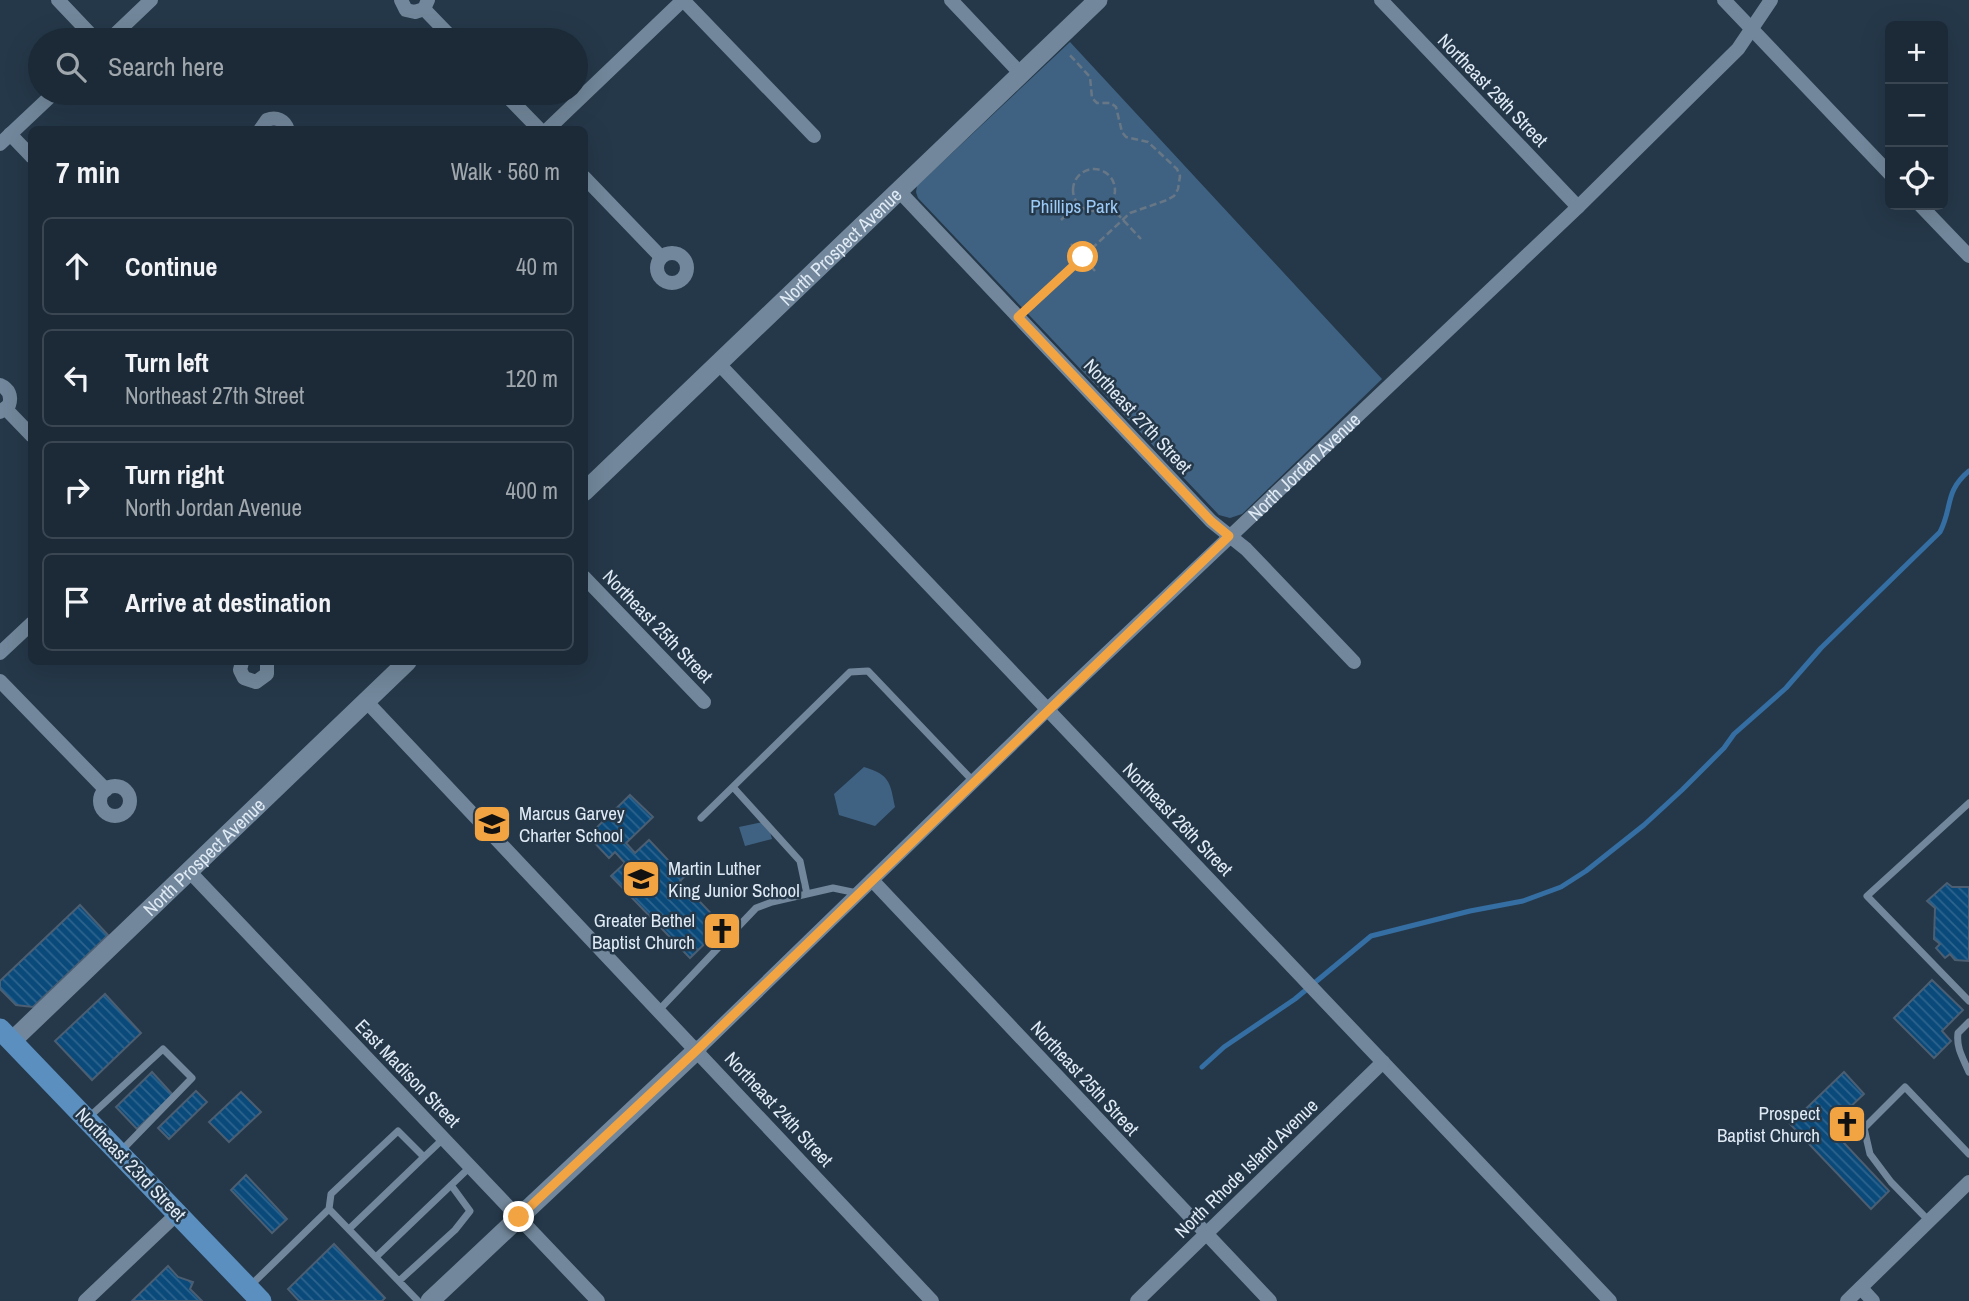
<!DOCTYPE html>
<html lang="en">
<head>
<meta charset="utf-8">
<style>
  :root { --surface:#1c2a37; --page:#293642; --text:#f1f3f6; --muted:#a0a7ad; --line:#3a4652 }
  body { margin:0; font-family:"Archivo Narrow",sans-serif; background:var(--page); color:var(--text) }
  .controls { position:absolute; right:21px; top:21px; display:grid; overflow:hidden; border-radius:10px; box-shadow:0 7px 28px #0002 }
  .controls button { width:63px; height:63px; display:grid; place-items:center; padding:0; border:0; border-bottom:2px solid var(--line); background:var(--surface); color:var(--text); font:35px sans-serif }
  .stop { position:absolute; width:21px; height:21px; margin:-16px; border:5px solid #f3a442; border-radius:50%; background:#fff }
  .stop.end { background:#f3a442; border-color:#fff; box-shadow:0 2px 7px #0008 }
  .list { margin:0; padding:0; list-style:none }
  h2 { display:flex; justify-content:space-between; align-items:center; height:91px; margin:0; padding:0 28px; font-size:30px }
  h2 small { font-size:23px; font-weight:400; color:var(--muted) }
  .list li { display:grid; grid-template-columns:46px 1fr auto; gap:21px; align-items:center; box-sizing:border-box; height:98px; margin:0 14px 14px; padding:0 14px; border:2px solid var(--line); border-radius:10px }
  .list b { display:block; font-size:26px; white-space:nowrap }
  .list p { margin:0; font-size:23px; white-space:nowrap; color:var(--muted) }
  .list em { font-size:23px; font-style:normal; color:var(--muted) }
  .icon { flex:none; width:38px; height:38px; fill:none; stroke:currentColor; stroke-width:2; stroke-linecap:round; stroke-linejoin:round }
  .map { position:relative; flex:none; width:1969px; height:1301px; overflow:hidden }
  .search { position:absolute; background:var(--surface); box-shadow:0 7px 28px #0002; left:28px; top:28px; width:560px; height:77px; display:flex; align-items:center; gap:18px; box-sizing:border-box; padding:0 24px; border-radius:38px; color:var(--muted); font-size:26px }
  .panel { position:absolute; background:var(--surface); box-shadow:0 7px 28px #0002; left:28px; top:126px; width:560px; height:539px; border-radius:10px }
  .map>svg:first-child { display:block }
  .green { fill:#406282 }
  .lines { fill:none; stroke-linecap:round; stroke-linejoin:round }
  .stream { stroke:#356ea2; stroke-width:5 }
  .building { fill:url(#building-back-hatch); stroke:#4b5e72; stroke-width:2 }
  .path { stroke:#677786; stroke-width:2.5; stroke-dasharray:7 3.5; stroke-linecap:butt }
  .lane { stroke:#72879b; stroke-width:7 }
  .street { stroke:#72879b; stroke-width:14 }
  .secondary { stroke:#72879b; stroke-width:19 }
  .primary { stroke:#5a8fc0; stroke-width:21 }
  .route { stroke:#f3a442; stroke-width:9 }
  .labels { text-anchor:middle; stroke-width:5; stroke-linejoin:round; paint-order:stroke }
  .street-label { font-size:19px; fill:#dfeaf5; stroke:#253849 }
  .park-label { font-size:19px; fill:#9dcbf7; stroke:#253849 }
  .poi-label { font-size:19px; fill:#dfeaf5; stroke:#253849; text-anchor:start }
</style>
</head>
<body>
<div class="map">
<svg width="1969" height="1301" viewBox="0 0 1969 1301">
  <defs>
    <pattern id="building-back-hatch" width="6" height="6" patternUnits="userSpaceOnUse" patternTransform="scale(1.75)"><rect width="6" height="6" fill="#0a4a7a"/><path d="M-1 5l2 2M0 0l6 6M5-1l2 2" fill="none" stroke="#2d648e"/></pattern>
  </defs>
  <rect width="100%" height="100%" fill="#253849"/>
  <!-- green -->
  <path class="green" d="M1070 42 1382 379 1242 514 1230 518 1219 515 918 198 916 192 917 186Z
    M864 767C890 775 890 782 895 807L875 826 839 815 834 794Z
    M767 821 772 839 745 846 739 827Z"/>
  <g class="lines">
    <!-- stream -->
    <path class="stream" d="M1202 1067 1224 1047 1295 999 1371 936 1470 911 1523 901 1561 887 1586 871 1644 825 1682 790 1724 748 1734 734 1786 688 1821 648 1940 532C1953 507 1944 492 1969 471"/>
  </g>
  <!-- building -->
  <path class="building" d="M630 795 653 817 626 843 635 853 649 840 684 877 680 881 723 926 690 958 611 876 625 863 615 852 609 858 588 836Z
    M1947 883 1952 887H1969V961L1955 960 1950 954 1945 958 1936 948 1940 944 1934 939 1935 908 1927 901Z
    M80 905 108 935 33 1007 16 1005 0 989V981Z
    M1932 980 1963 1010 1942 1031 1951 1041 1934 1058 1894 1018Z
    M105 994 141 1033 92 1080 55 1041Z
    M152 1072 173 1095 137 1129 116 1107Z
    M1844 1072 1864 1094 1829 1127 1889 1191 1871 1209 1790 1124Z
    M196 1091 207 1102 169 1139 158 1128Z
    M241 1092 261 1112 229 1142 209 1122Z
    M246 1175 287 1219 272 1233 231 1190Z
    M334 1244 385 1298 382 1301H299L288 1289Z
    M168 1266 178 1277 193 1282 190 1289 202 1301H132Z"/>
  <g class="lines">
    <!-- path -->
    <path class="path" d="M1073 190a21 21 0 1 1 42 0a21 21 0 1 1-42 0Z
      M1109 205 1141 239
      M1061 220 1079 203
      M1071 244 1095 271
      M1030 306 1130 213 1167 200 1174 196 1178 189 1180 176 1177 169 1148 142 1126 137 1122 132 1116 107 1111 103H1097L1092 98 1090 77 1068 53"/>
    <!-- lane -->
    <path class="lane" d="M733 787 800 861 807 894
      M1969 803 1867 896 1969 1001
      M701 818 850 672 868 671 973 781
      M659 1010 756 908 772 902 833 888 857 893
      M1969 1022 1958 1033C1956 1048 1963 1058 1969 1072
      M88 1118 163 1049 192 1078 122 1150
      M424 1157 443 1139
      M329 1209 331 1194 398 1131 424 1157 349 1229
      M1929 1221 1891 1182 1870 1154 1864 1128 1905 1087 1969 1154
      M376 1257 470 1167
      M399 1281 455 1230 470 1211 451 1185
      M249 1287 329 1209 418 1301"/>
    <!-- street -->
    <g class="street">
      <path d="M58 0 96 40"/>
      <path d="M401 0 406 10 415 12 424 9 428 0"/>
      <path d="M683 0 814 136"/>
      <path d="M951 0 1021 74"/>
      <path d="M1381 0 1578 207"/>
      <path d="M1724 0 1890 174"/>
      <path d="M424 9 454 40"/>
      <path d="M109 40 151 0"/>
      <path d="M504 93 540 130"/>
      <path d="M260 130 267 120C276 116 285 120 288 130"/>
      <path d="M547 130 683 0"/>
      <path d="M10 134 32 157"/>
      <path d="M0 144 54 93"/>
      <path d="M584 177 661 257"/>
      <path d="M899 191 1211 521 1246 549 1354 662"/>
      <path d="M1920 205 1969 256"/>
      <circle cx="672" cy="268" r="15"/>
      <path d="M719 364 1610 1301"/>
      <path d="M0 385C9 389 12 396 9 405L0 412"/>
      <path d="M6 409 32 436"/>
      <path d="M584 577 704 702"/>
      <path d="M0 653 32 623"/>
      <path d="M242 662 240 670 244 678 256 682 267 674V662"/>
      <path d="M0 681 106 790"/>
      <path d="M366 701 932 1301"/>
      <circle cx="115" cy="801" r="15"/>
      <path d="M189 871 598 1301"/>
      <path d="M872 880 1270 1301"/>
      <path id="s1" d="M697 1050 1048 709 1578 207 1738 49 1771 0"/>
      <path d="M1861 1288 1873 1301"/>
      <path d="M85 1301 178 1213"/>
      <path d="M1137 1301 1383 1062"/>
      <path d="M1847 1301 1969 1182"/>
    </g>
    <!-- secondary -->
    <g class="secondary">
      <path id="s2" d="M584 492 1098 0"/>
      <path id="s3" d="M12 1041 407 662"/>
      <path d="M430 1301 697 1050"/>
    </g>
    <!-- primary -->
    <path class="primary" d="M0 1029 261 1301"/>
  </g>
  <g class="lines">
    <!-- route -->
    <path class="route" d="M519 1217 697 1050 1229 536 1211 521 1018 317 1083 257"/>
  </g>
  <!-- icons -->
  <defs>
    <g id="school-square" transform="scale(2.0125)"><rect x="-9" y="-9" width="18" height="18" rx="4" fill="#f3a442" stroke="#253849"/><path d="M0-5L7-2L0 1L-7-2ZM-4 1L0 2.5L4 1V4Q0 6-4 4Z" fill="#111"/></g>
    <g id="church-square" transform="scale(2.0125)"><rect x="-9" y="-9" width="18" height="18" rx="4" fill="#f3a442" stroke="#253849"/><path d="M-1.2-6h2.4v3.5h3.3v2.4h-3.3V6h-2.4V-.1h-3.3v-2.4h3.3Z" fill="#111"/></g>
  </defs>
  <g fill-rule="evenodd">
    <use href="#school-square" x="492" y="824"/>
    <use href="#school-square" x="641" y="879"/>
    <use href="#church-square" x="722" y="931"/>
    <use href="#church-square" x="1847" y="1124"/>
  </g>
  <g class="labels">
    <!-- street labels -->
    <g class="street-label">
      <text transform="translate(1493 90) rotate(46)" y="7">Northeast 29th Street</text>
      <text dy="7" stroke="none"><textPath href="#s2" startOffset="355">North Prospect Avenue</textPath></text>
      <text transform="translate(1138 416) rotate(47)" y="7">Northeast 27th Street</text>
      <text dy="7" stroke="none"><textPath href="#s1" startOffset="842">North Jordan Avenue</textPath></text>
      <text transform="translate(658 626) rotate(46)" y="7">Northeast 25th Street</text>
      <text transform="translate(1178 819) rotate(46)" y="7">Northeast 26th Street</text>
      <text dy="7" stroke="none"><textPath href="#s3" startOffset="266">North Prospect Avenue</textPath></text>
      <text transform="translate(408 1073) rotate(46)" y="7">East Madison Street</text>
      <text transform="translate(1085 1078) rotate(47)" y="7">Northeast 25th Street</text>
      <text transform="translate(779 1109) rotate(47)" y="7">Northeast 24th Street</text>
      <text transform="translate(131 1164) rotate(46)" y="7">Northeast 23rd Street</text>
      <text transform="translate(1246 1168) rotate(-44)" y="7">North Rhode Island Avenue</text>
    </g>
    <!-- park labels -->
    <g class="park-label">
      <text x="1074" y="213">Phillips Park</text>
    </g>
    <!-- poi labels -->
    <g class="poi-label">
      <text x="519" y="820">Marcus Garvey<tspan x="519" dy="22">Charter School</tspan></text>
      <text x="668" y="875">Martin Luther<tspan x="668" dy="22">King Junior School</tspan></text>
      <text x="695" y="927" text-anchor="end">Greater Bethel<tspan x="695" dy="22">Baptist Church</tspan></text>
      <text x="1820" y="1120" text-anchor="end">Prospect<tspan x="1820" dy="22">Baptist Church</tspan></text>
    </g>
  </g>
</svg>
<div class="controls">
<button>+</button>
<button>−</button>
<button><svg class="icon" aria-label="locate" viewBox="0 0 24 24"><circle cx="12" cy="12" r="6"/><path d="M12 2v4M12 18v4M2 12h4M18 12h4"/></svg></button>
</div>
<div class="stop" style="left:1083px;top:257px"></div>
<div class="stop end" style="left:519px;top:1217px"></div>
<div class="search"><svg class="icon" aria-label="search" viewBox="0 0 24 24"><circle cx="10" cy="10" r="6"/><path d="M15 15l6 6"/></svg>Search here</div>
<section class="panel">
<h2>7 min<small>Walk · 560 m</small></h2>
<ul class="list">
<li><svg class="icon" aria-label="ahead" viewBox="0 0 24 24"><path d="M12 20V5M6 11l6-6 6 6"/></svg><div><b>Continue</b></div><em>40 m</em></li>
<li><svg class="icon" aria-label="left" viewBox="0 0 24 24"><path d="M17 20v-9H6M10 6l-5 5 5 5"/></svg><div><b>Turn left</b><p>Northeast 27th Street</p></div><em>120 m</em></li>
<li><svg class="icon" aria-label="right" viewBox="0 0 24 24"><path d="M7 20v-9h11M14 6l5 5-5 5"/></svg><div><b>Turn right</b><p>North Jordan Avenue</p></div><em>400 m</em></li>
<li><svg class="icon" aria-label="arrive" viewBox="0 0 24 24"><path d="M6 21V4h12l-3 4 3 4H6"/></svg><div><b>Arrive at destination</b></div></li>
</ul>
</section>
</div>
</body>
</html>
